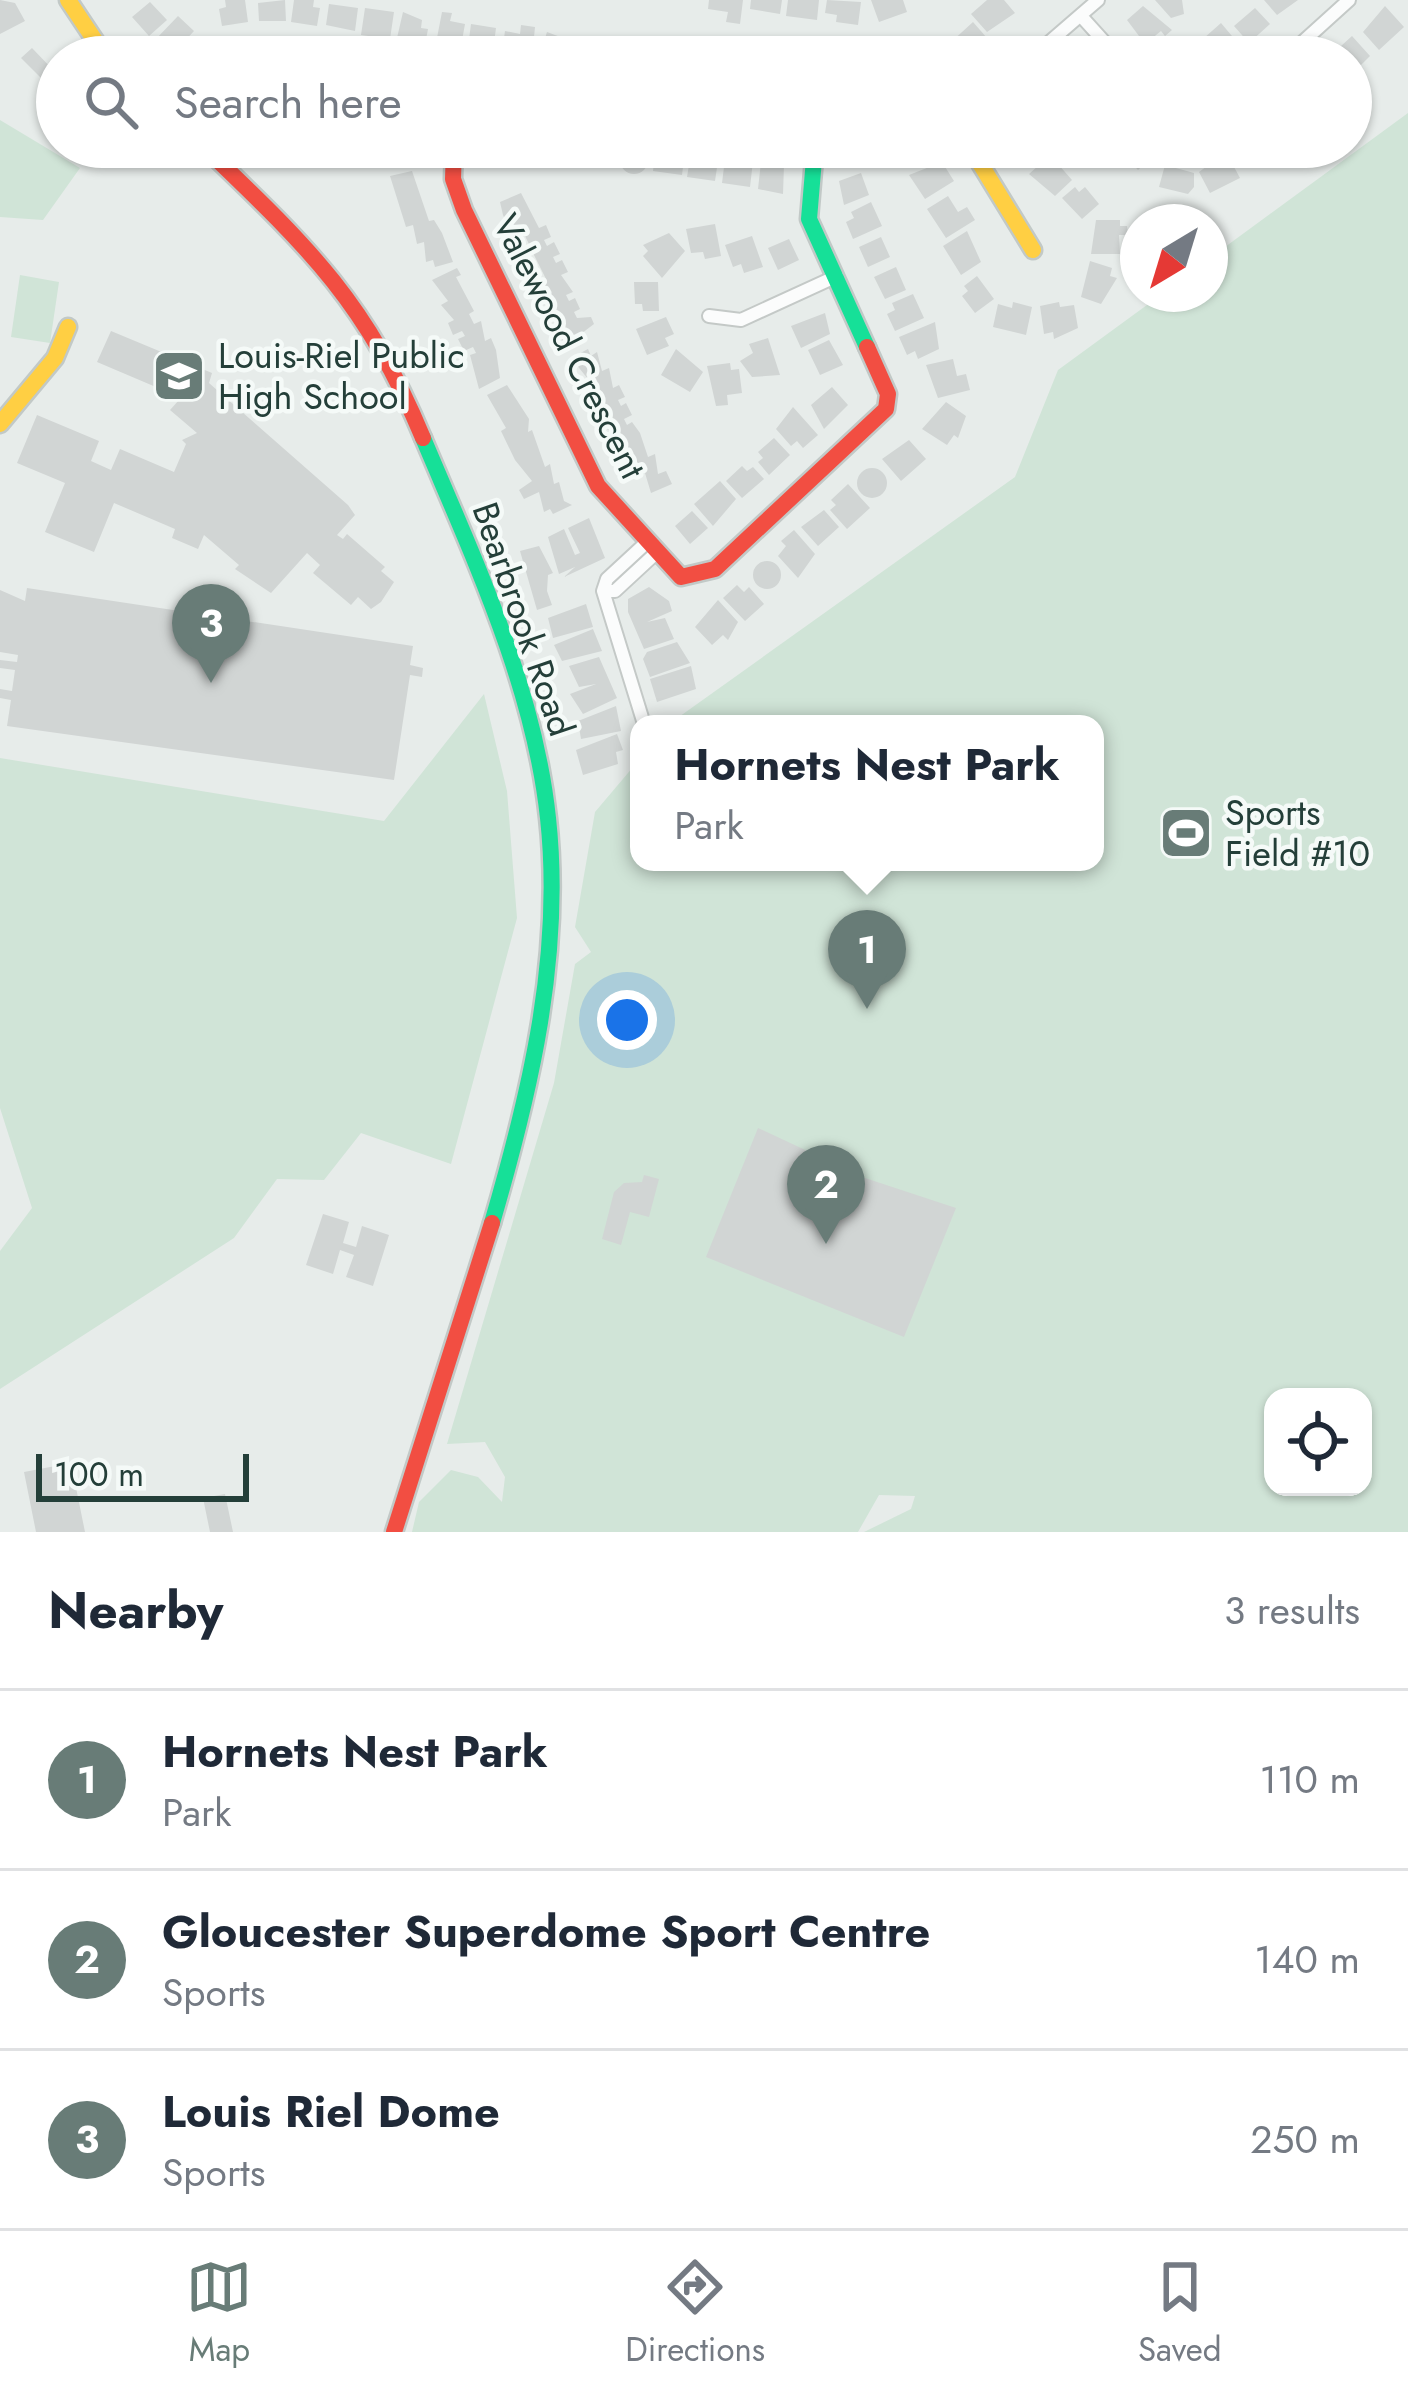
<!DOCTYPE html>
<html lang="en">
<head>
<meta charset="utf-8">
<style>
  :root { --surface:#fff; --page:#f6f6f7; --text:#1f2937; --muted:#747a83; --line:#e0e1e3; --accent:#687c77 }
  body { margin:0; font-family:Jost,sans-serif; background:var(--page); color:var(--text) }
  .controls { position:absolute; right:36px; bottom:36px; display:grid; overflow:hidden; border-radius:24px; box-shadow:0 3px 9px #0004 }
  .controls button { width:108px; height:108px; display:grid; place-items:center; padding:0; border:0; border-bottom:3px solid var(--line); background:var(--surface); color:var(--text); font:60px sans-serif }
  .compass { position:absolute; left:1120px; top:204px; width:108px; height:108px; border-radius:50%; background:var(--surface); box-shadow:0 3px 9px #0004; rotate:218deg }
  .scale { position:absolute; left:36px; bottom:30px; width:213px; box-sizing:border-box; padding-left:12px; border:6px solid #243f39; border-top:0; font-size:33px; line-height:42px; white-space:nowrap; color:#243f39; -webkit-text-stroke:9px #f5faf8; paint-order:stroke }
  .you { position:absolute; left:627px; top:1020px; width:42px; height:42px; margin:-30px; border:9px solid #fff; border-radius:50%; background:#1a73e8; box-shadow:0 0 0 18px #1a73e833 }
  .badge { display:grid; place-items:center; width:78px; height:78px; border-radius:50%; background:var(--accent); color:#fff; font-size:39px; font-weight:700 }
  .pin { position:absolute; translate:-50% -99px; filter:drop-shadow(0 3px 6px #0008) }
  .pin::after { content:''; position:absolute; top:63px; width:42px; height:36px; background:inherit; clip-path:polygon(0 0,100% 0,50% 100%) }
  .popup { position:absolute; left:630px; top:715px; width:474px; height:156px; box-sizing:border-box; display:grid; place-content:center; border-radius:24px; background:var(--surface); filter:drop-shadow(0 3px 9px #0005); font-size:39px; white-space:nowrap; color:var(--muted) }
  .popup b { font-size:45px; color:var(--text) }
  .popup::after { content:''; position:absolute; left:50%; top:100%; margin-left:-24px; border:24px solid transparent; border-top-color:var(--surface) }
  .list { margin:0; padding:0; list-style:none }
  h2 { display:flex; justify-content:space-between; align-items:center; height:156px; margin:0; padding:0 48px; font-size:51px }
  h2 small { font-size:39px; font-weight:400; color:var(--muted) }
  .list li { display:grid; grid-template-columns:78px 1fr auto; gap:36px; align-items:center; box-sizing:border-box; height:180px; padding:0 48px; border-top:3px solid var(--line) }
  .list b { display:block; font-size:45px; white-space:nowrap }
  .list p { margin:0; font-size:39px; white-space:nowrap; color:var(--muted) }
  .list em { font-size:39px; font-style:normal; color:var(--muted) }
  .icon { flex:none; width:66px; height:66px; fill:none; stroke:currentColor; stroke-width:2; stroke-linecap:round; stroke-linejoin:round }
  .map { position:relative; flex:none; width:1408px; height:1532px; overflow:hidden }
  .search { position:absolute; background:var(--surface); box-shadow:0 3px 9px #0004; left:36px; right:36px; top:36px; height:132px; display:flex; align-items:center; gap:30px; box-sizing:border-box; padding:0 42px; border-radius:66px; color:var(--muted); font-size:45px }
  .sheet { height:696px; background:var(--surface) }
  nav { display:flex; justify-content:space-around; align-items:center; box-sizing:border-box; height:168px; border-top:3px solid var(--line); background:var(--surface); font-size:33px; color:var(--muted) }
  nav a { display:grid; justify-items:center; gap:6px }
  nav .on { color:var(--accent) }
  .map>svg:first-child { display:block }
  .green { fill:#d0e4d7; fill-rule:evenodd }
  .building { fill:#d1d5d4 }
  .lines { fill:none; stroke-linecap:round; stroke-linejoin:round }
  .street-casing { stroke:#c4c9c7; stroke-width:16 }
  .fast-casing { stroke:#c2c9c7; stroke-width:21 }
  .slow-casing { stroke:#c2c9c7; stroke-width:21 }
  .jam-casing { stroke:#c2c9c7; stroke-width:21 }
  .street { stroke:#fbfcfc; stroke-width:12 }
  .fast { stroke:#16e098; stroke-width:16 }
  .slow { stroke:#ffcf43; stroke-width:16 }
  .jam { stroke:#f24e42; stroke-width:16 }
  .labels { text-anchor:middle; stroke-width:9; stroke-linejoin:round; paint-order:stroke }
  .street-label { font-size:36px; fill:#243f39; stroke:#f5faf8 }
  .poi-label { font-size:36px; fill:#243f39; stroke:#f5faf8; text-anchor:start }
</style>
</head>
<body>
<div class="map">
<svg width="1408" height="1532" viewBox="0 0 1408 1532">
  <rect width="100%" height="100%" fill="#e7ecea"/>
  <!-- green -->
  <path class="green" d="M1408 113V1532H864L911 1509 915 1496 879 1495 858 1532H412L419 1502 451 1470 478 1477 502 1502 505 1477 485 1442 447 1444 554 1083 575 964 591 952 575 927 595 812 639 760V862H1095V724H669L1015 477 1058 370 1162 294H1210V258ZM1273 1397H1363V1487H1273Z
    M0 120 80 168 43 220 0 217Z
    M20 275 59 282 50 343 11 337Z
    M484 694 507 791 517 918 451 1164 361 1133 324 1180 277 1179 234 1238 0 1389V1251L32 1208 0 1108V758L384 821Z"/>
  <!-- building -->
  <path class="building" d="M0 0 15 3 25 21 0 34Z
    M225 0H245L248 22 222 26 219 9 226 7Z
    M285 0 286 21H259L258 3Z
    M294 0H314L313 7 320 8 317 26 291 22Z
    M709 0H743L740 24 726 22 728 12 708 9Z
    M751 0H782L780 14 750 9Z
    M788 0H819L817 20 786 16Z
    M827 0 861 2 858 25 836 22 837 15 825 13Z
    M871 0H903L907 12 879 22Z
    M987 0H1004L1015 13 987 32 971 14Z
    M1155 0H1182L1184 14 1171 18Z
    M1264 0H1298L1277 15Z
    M150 2 167 20 149 36 132 17Z
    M329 4 358 8 355 31 326 25Z
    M1143 6 1172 30 1165 36 1161 31 1145 44 1127 20Z
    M1385 6 1404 27 1379 50 1363 32Z
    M365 8 394 12 390 39 361 35Z
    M1255 8 1270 24 1249 43 1234 26Z
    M403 12 422 20 421 28 428 29 425 45 397 38Z
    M442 12 452 13 450 21 465 24 461 46 436 43Z
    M178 16 194 31 181 45 186 49 172 57 155 40Z
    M973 22 987 38 970 57H963L950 43Z
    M1221 23 1237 42 1225 57H1205L1195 46Z
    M471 24 496 28 493 51 468 47Z
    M521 25 535 27 532 57 502 52 505 31 520 34Z
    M547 32 571 41 569 57H539Z
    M1352 36 1370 56 1351 75V57H1329Z
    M632 38 644 39 640 57H611L613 43 631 45Z
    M578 39 599 42 604 57H575Z
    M649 40 662 41 660 51 673 52 672 57H647Z
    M32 48 57 74 49 86 21 58Z
    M620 160a14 14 0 1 1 28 0a14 14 0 1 1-28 0Z
    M550 147H577L574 165 549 156Z
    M585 147H613L610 166 583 162Z
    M656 147 685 151 682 175 653 171Z
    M1117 147H1149L1155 154 1138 170Z
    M1238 147H1277L1256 166Z
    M1226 152 1240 178 1210 193 1199 172Z
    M691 153 719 154 715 181 687 177Z
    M1050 155 1072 180 1055 196 1029 174Z
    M725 159 753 161 750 187 722 183Z
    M761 162 784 165 783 194 758 189Z
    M942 162 954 181 925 199 909 175Z
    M1165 165 1194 173V187L1188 194 1159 187Z
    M412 171 429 221 434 220 442 233 453 262 435 267 433 260 426 262 424 242 417 244 413 225 406 227 390 176Z
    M861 173 869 195 844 205 839 181Z
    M1075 187 1079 192 1085 187 1099 204 1082 219 1062 198Z
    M521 193 539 228 546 225 551 237 544 240 547 246 554 242 560 254 553 257 556 263 562 260 568 272 561 275 573 292 566 295 569 301 575 298 580 309 574 312 577 318 591 317 594 324 565 346 562 339 567 337 555 321 559 319 542 284 547 281 533 253 528 255 525 249 530 246 525 236 519 239 512 220 506 222 503 215 500 202Z
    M948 196 958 212 967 207 975 220 946 238 927 209Z
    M871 202 882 226 853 239 846 222 854 218 851 212Z
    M1096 220H1120V226H1127L1128 235H1119L1120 254H1091Z
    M715 224 721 256 705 259 703 252 691 253 686 229Z
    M967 231 981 262 961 275 943 246Z
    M669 233 685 251 662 278 643 256 648 251 643 245Z
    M752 236 763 267 744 273 741 264 733 267 725 245Z
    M881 237 890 257 868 267 859 247Z
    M789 239 799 260 778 270 768 248Z
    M1090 261 1112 268 1110 276 1117 278 1101 304 1081 297Z
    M896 267 906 290 885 299 874 277Z
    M457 268 461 275 456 277 474 311 469 314 474 324 481 321 485 341 491 338 496 350 500 378 479 389 470 355 476 353 473 347 464 351 458 339 465 336 462 331 453 335 448 323 454 320 441 305 448 301 432 280Z
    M977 276 994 299 975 313 962 296 968 291 964 286Z
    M634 282H658L659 311H643L642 304H635Z
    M913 294 924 318 895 331 887 314 895 310 892 303Z
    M1013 302 1032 307 1026 335 993 327 998 304 1012 308Z
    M1059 302 1060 307 1074 305 1078 328 1054 339 1053 332 1044 334 1040 306Z
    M825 313 830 334 801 348 791 326Z
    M666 317 674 334 665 338 669 346 647 355 636 329Z
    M935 322 939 349 918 359 915 351 907 355 899 337Z
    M111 331 212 373 209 383 348 505 355 515 337 535 343 539 347 534 385 567 381 571 394 582 381 602 371 609 358 597 351 605 313 573 320 565 307 553 271 593 235 569 239 565 204 535 198 549 172 538 175 529 114 503 94 552 45 532 65 483 17 463 37 415 99 441 91 461 111 470 120 449 174 472 186 444 182 440 197 433 170 410 179 400 170 393 97 362Z
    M768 338 780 375 752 377 740 361 753 353 749 344Z
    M829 340 843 365 820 375 808 350Z
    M588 349 591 356 597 352 602 371 609 368 613 388 619 385 625 397 618 400 621 406 626 403 632 415 624 419 627 425 632 422 640 433 648 457 655 454 658 474 666 471 672 484 651 493 645 473 640 476 634 464 619 456 612 432 605 428 611 425 598 409 604 406 599 396 594 398 588 379 571 358Z
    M676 349 703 372 690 392 661 375Z
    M953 359 957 376 966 374 970 390 938 398 926 365Z
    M730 363 731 370 739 369 742 393 727 395 728 405 716 406 707 366Z
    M507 385 529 419 528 432 532 430 545 467 550 464 554 484 559 482 564 501 572 505 553 514 550 509 544 512 539 492 524 499 519 490 532 481 515 460 501 431 506 428 487 395Z
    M832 387 848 405 824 429 811 405Z
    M946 402 966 416 958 438 954 435 947 445 922 429Z
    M793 407 818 435 803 448 797 441 791 446 776 429Z
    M774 438 790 455 769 475 758 462 763 458 758 452Z
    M909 440 926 459 901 481 882 459Z
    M742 466 747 471 753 467 764 479 742 498 726 481Z
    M857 483a15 15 0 1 1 30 0a15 15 0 1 1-30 0Z
    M720 481 736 499 713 526 694 504Z
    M848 484 870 508 847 529 830 510 836 505 831 500Z
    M824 510 839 527 818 546 801 527Z
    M692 511 708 528 690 544 675 526Z
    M589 518 605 558 564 577 575 567 559 574 548 537 564 529 575 555 580 553 568 528Z
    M794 530 815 554 798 578 778 556 786 546 781 541Z
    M539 546 553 573 548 575 547 591 552 605 537 610 520 551Z
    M753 575a14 14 0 1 1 28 0a14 14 0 1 1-28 0Z
    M737 585 744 592 749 587 764 604 745 621 723 598Z
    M649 587 669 601 672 611 647 622 665 618 674 639 644 649 628 612V599Z
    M27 588 413 646 410 665 423 668 422 677 410 675 394 780 7 726 11 700 0 698V689L12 691 15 670 0 668V660L17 662 18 655 0 652V590L25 601Z
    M718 600 738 622 728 640 723 635 712 645 695 627Z
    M586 604 593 627 553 638 548 618Z
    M593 629 602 651 562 661 554 645Z
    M677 642 690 663 650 677 643 659 647 652Z
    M599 657 617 698 583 714 570 694 596 684 579 687 569 666Z
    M691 666 696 689 657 702 650 679Z
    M616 706 621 731 581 739 578 721Z
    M617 734 623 750 616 752 618 764 583 775 576 750Z
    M758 1128 865 1178 956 1208 904 1337 706 1257Z
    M644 1175 659 1179 649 1217 630 1212 621 1245 602 1239 614 1192 624 1183 642 1182Z
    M323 1214 349 1222 343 1243 356 1247 362 1226 389 1235 373 1286 346 1277 354 1255 340 1250 333 1274 306 1265Z
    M71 1463 85 1532H36L24 1472Z
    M225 1494 233 1532H210L203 1498Z"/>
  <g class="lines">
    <!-- street casing -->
    <g class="street-casing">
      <path id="street" d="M1081 16 1118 57
        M1032 57 1098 0
        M1286 57 1349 0
        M709 316 741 320 837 276
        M646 543 607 579 603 591H615L655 554
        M603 591 644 724"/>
    </g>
    <!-- fast casing -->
    <g class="fast-casing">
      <path id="fast" d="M815 147 809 219 867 347
        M423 438C474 559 534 686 548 818 563 955 530 1093 492 1223"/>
    </g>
    <!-- slow casing -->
    <g class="slow-casing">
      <path id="slow" d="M68 0 106 57
        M970 147 1033 250
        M0 424 55 358 68 327"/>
    </g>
    <!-- jam casing -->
    <g class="jam-casing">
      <path id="jam" d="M204 147C308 247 366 301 423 438
        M454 147 453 179 464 210 598 486 681 577 715 569 886 409 888 394 867 347
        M394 1532 492 1223"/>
    </g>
    <!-- street -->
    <use href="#street" class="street"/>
    <!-- fast -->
    <use href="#fast" class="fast"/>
    <!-- slow -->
    <use href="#slow" class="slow"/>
    <!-- jam -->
    <use href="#jam" class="jam"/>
  </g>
  <!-- icons -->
  <defs>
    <g id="school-square" transform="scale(2.7)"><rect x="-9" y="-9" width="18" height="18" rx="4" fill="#687c77" stroke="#f5faf8"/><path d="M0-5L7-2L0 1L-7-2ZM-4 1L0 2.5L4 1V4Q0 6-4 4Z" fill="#fff"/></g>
    <g id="stadium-square" transform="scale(2.7)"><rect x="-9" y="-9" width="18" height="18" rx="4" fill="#687c77" stroke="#f5faf8"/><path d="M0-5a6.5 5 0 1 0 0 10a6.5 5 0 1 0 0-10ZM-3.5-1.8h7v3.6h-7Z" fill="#fff"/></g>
  </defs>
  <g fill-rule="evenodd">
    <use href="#school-square" x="179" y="376"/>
    <use href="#stadium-square" x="1186" y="833"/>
  </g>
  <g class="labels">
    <!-- street labels -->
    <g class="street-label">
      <text transform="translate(570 346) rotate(63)" y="13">Valewood Crescent</text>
      <text transform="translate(524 619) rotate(71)" y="13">Bearbrook Road</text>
    </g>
    <!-- poi labels -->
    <g class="poi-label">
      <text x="218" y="368">Louis-Riel Public<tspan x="218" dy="41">High School</tspan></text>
      <text x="1225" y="825">Sports<tspan x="1225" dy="41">Field #10</tspan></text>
    </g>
  </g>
</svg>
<div class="controls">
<button><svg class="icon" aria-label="locate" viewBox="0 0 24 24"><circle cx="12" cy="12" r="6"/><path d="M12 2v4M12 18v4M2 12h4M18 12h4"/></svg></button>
</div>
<svg class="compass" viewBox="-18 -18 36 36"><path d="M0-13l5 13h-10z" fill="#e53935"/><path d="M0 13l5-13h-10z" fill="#747a83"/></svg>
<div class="scale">100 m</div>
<div class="you"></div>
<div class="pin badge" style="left:867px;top:1009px">1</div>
<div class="popup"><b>Hornets Nest Park</b>Park</div>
<div class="pin badge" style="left:826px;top:1244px">2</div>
<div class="pin badge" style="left:211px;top:683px">3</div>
<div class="search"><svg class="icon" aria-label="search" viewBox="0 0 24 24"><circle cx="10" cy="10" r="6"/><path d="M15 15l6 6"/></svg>Search here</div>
</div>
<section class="sheet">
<h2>Nearby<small>3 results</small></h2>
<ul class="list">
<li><span class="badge">1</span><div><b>Hornets Nest Park</b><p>Park</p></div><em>110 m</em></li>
<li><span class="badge">2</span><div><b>Gloucester Superdome Sport Centre</b><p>Sports</p></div><em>140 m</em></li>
<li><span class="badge">3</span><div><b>Louis Riel Dome</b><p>Sports</p></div><em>250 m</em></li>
</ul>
</section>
<nav>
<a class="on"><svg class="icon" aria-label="map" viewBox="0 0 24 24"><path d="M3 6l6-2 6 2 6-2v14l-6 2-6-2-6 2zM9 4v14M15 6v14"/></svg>Map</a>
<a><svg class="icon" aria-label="directions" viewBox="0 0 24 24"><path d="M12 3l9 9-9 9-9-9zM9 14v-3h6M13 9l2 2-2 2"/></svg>Directions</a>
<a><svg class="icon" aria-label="saved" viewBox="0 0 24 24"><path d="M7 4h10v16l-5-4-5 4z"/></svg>Saved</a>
</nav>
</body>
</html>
